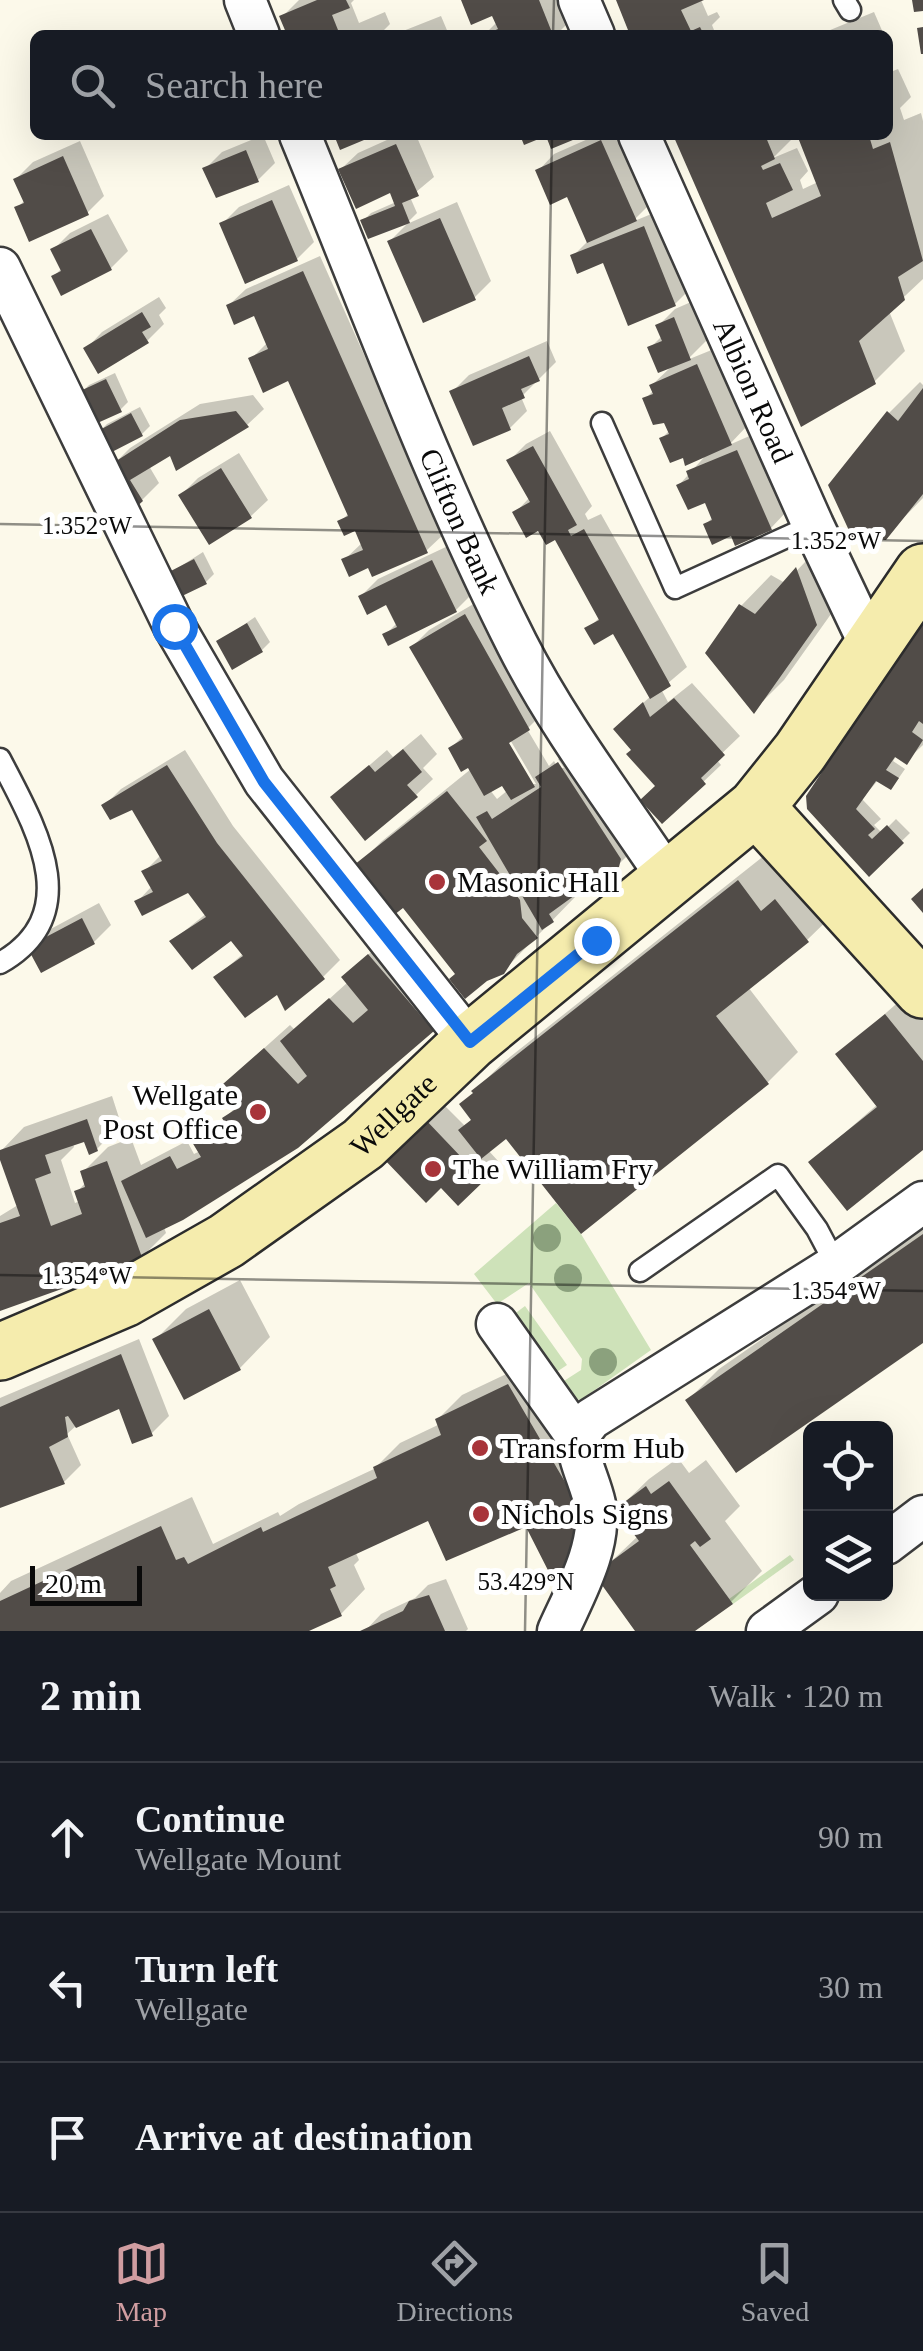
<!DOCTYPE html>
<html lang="en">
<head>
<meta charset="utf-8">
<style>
  :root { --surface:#171b24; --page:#242831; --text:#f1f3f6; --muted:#9ea1a6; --line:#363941; --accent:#d09da1 }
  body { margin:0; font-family:"Times New Roman",serif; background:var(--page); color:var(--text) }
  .controls { position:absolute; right:30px; bottom:30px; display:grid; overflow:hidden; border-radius:15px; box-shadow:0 10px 40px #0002 }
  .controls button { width:90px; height:90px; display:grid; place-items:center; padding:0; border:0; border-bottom:2px solid var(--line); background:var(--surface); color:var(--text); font:50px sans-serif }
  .scale { position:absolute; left:30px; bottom:25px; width:112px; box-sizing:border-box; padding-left:10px; border:5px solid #0a0a0a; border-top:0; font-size:28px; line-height:35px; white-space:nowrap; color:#0a0a0a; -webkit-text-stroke:8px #fff; paint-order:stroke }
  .stop { position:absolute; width:30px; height:30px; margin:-22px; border:8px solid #1a73e8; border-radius:50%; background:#fff }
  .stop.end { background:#1a73e8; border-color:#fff; box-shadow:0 2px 10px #0008 }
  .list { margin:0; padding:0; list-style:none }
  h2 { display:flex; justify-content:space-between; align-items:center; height:130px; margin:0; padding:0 40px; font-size:42px }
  h2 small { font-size:32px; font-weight:400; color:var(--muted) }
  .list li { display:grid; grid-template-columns:65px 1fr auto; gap:30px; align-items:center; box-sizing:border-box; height:150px; padding:0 40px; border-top:2px solid var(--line) }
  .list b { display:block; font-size:38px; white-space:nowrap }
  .list p { margin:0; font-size:32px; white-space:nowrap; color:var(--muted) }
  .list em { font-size:32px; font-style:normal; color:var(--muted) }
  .icon { flex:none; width:55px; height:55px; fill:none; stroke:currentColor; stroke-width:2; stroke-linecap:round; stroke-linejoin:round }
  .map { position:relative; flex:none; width:923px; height:1631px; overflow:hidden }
  .search { position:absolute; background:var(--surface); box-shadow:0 10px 40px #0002; left:30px; right:30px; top:30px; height:110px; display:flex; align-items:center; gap:25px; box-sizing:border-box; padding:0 35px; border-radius:15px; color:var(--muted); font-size:38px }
  .sheet { height:580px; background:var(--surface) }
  nav { display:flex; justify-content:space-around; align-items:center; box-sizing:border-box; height:140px; border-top:2px solid var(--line); background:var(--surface); font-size:28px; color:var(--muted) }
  nav a { display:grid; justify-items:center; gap:5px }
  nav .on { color:var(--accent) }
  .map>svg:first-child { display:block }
  .green { fill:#cee2b9 }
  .shadow { fill:#0003; fill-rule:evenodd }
  .building { fill:#514c48 }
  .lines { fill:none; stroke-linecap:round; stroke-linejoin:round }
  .lane-casing { stroke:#3d3d3d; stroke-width:25 }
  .street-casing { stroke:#3d3d3d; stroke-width:45 }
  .secondary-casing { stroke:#2c2c2c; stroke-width:60 }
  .lane { stroke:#fff; stroke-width:20 }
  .street { stroke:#fff; stroke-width:40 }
  .secondary { stroke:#f5ecad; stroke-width:55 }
  .tree { fill:#8ba17d }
  .route { stroke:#1a73e8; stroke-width:12 }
  .ticks { fill:none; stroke:#0a0a0a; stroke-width:2.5; stroke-opacity:0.45 }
  .poi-dot { fill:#a8343a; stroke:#fff; stroke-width:4 }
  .labels { text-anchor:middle; stroke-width:10; stroke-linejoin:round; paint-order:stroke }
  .street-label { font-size:30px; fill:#0a0a0a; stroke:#fff }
  .poi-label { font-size:30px; fill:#0a0a0a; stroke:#fff; text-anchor:start }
  .ticks-label { font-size:25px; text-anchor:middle; fill:#0a0a0a; stroke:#fff; stroke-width:10; stroke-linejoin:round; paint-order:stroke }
</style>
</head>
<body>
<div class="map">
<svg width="923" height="1631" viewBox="0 0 923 1631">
  <rect width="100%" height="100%" fill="#fcf9ea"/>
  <!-- green -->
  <path class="green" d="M556 1203 581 1234 651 1350 582 1399 572 1401 553 1388 581 1370 582 1359 529 1283 497 1304 474 1274Z
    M525 1306 567 1365 546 1379 505 1321Z
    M790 1555 794 1560 733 1604 729 1599Z"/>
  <!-- shadow -->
  <path class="shadow" d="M299 0H354L351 3 359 23 385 12 390 24 379 35H290L282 17Z
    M463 0H563L571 20 556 35H484L497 22 493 13Z
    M618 0H701L708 16 717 12 720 17 712 25 716 35H633Z
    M874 12 884 35H818Z
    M441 16 449 35H393Z
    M898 69 911 97 900 108 904 120 921 113 923 121V279L889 311 905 351 874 382 675 135H788L791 140 773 158 797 148 808 171 800 180 803 189 818 182 800 135H888V73Z
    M263 135 275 163 258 180 205 169 222 152Z
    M398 135H416L434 177 410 197 417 213 409 221H363L371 213 396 202 391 190 341 169 358 153Z
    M597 135H623L652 202 632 222 661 210 692 287 675 304 604 260 573 256 589 240 568 194 538 171 554 154Z
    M80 141 104 196 87 213 17 208 25 200 16 179 33 162Z
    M289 185 314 242 297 259 222 224 239 207Z
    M457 202 491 281 474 298 390 241 407 224Z
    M108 214 128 251 111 268 54 276 63 267 53 250 70 233Z
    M320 256 444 534 427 550 370 565 344 560 363 542 356 528 340 522 349 513 289 378 251 359 268 342 255 313 229 305 246 289Z
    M159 297 166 308 159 315 164 324 147 341 86 349 102 332Z
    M691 302 707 340 687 360 714 349 747 426 729 445 754 434 787 511 771 528 732 533 706 524 713 517 706 499 679 485 708 453 685 454 662 438 670 430 645 399 654 390 652 385 673 365 650 348 662 336 658 326 675 309Z
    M547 341 556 362 521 397 527 411 510 428 452 392 469 375Z
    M115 373 128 402 120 410 81 393 89 385Z
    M920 382 923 385V498L885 537 889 413Z
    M253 395 264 409 247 425 171 452 149 466 159 483 142 500 113 465 130 448 200 404Z
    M140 407 150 426 142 434 99 432 107 424Z
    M550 431 592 506 585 514 588 520 601 514 687 667 661 689 668 702 692 683 740 736 716 759 721 765 662 821 658 786 634 750 633 712 651 696 614 630 588 629 600 617 555 537 515 513 530 497 509 461 526 444Z
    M239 453 268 500 251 516 181 495 198 478Z
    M827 539 846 593 784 680 754 710 741 606 771 575 785 583Z
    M450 545 473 593 454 612 385 635 398 622 388 602 361 596 378 579Z
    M203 552 214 574 206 582 170 573Z
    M482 599 545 711 527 729 549 766 554 761 558 768H564L558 759 575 747 635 848 618 865 574 892 576 896 510 964 458 974 404 905 358 865 382 841 471 769 451 748 463 736 412 647 429 630ZM505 731 536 784H530L500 734ZM503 782 508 790 497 799 490 790Z
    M255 617 270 642 262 650 219 642Z
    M923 625V745L906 761 897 755 893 761 905 769 898 779H879L862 799 881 819 874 825 882 833 896 819 910 833 869 873 832 835Z
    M421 734 437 754 423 768 433 779 416 795 333 797 387 750 393 757Z
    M185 750 233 826 340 960 323 977H216L244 953 232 938 172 941 207 913 189 890 137 902 152 886 144 872 161 855 133 806H104L121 789Z
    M770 851 838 910 807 940 748 987 798 1052 768 1082 506 1136 488 1150 499 1162 458 1203 441 1185 385 1157 441 1102 465 1126 473 1118 474 1091 505 1061Z
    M99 903 111 925 94 942 30 948 47 931Z
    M386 939 449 1013 432 1029 164 1227 166 1233 141 1258 0 1307V1216L18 1205 0 1152 24 1127 112 1096 121 1124 97 1149 86 1139 73 1143 74 1147 61 1160 75 1203 80 1201 77 1192 86 1182 83 1172 108 1147 131 1138 141 1165 187 1141 194 1154 200 1151 195 1142 212 1125 217 1122 221 1129 229 1125 225 1118 237 1106 243 1067 290 1025 295 1030 348 982 361 961Z
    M911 991 923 1006V1147L811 1162 878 1104 838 1055Z
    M923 1227V1340L688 1400 719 1369Z
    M240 1280 270 1337 240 1368 155 1340 186 1309Z
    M139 1339 169 1416 152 1433 121 1406 77 1425 67 1434 81 1465 64 1482 0 1506V1398Z
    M534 1361 578 1435 572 1566 556 1582 527 1524 439 1513 355 1551 359 1560 354 1565 365 1589 341 1614 302 1631H0V1593L11 1581 192 1497 213 1544 278 1512 280 1516 299 1504 374 1469 400 1443 440 1424 438 1419 462 1395Z
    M678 1458 689 1473 706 1460 740 1506 725 1521 762 1571 731 1602 690 1631H638L597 1575 638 1536 618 1509 649 1479Z
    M446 1579 468 1629 466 1631H365L381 1614 415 1598 428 1585Z"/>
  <!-- building -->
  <path class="building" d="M317 0H346L350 8 332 15 340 35H287L279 16Z
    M461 0H539L553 35H484L498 29 492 16 471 25Z
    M616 0H704L681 10 691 31 700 27 704 35H630Z
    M912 0H923V11L914 12Z
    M923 27V54H921L917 28Z
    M334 135H376L340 150Z
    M520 135H585L551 149 546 136 524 145Z
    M673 135H765L775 159 761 166 763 170 780 163 793 190 766 203 772 218 821 196 797 135H875L870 139 873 149 890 142 923 261 898 277 905 300 859 341 876 384 801 427Z
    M601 140 637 221 587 243 567 197 550 205 535 170Z
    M396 144 419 196 402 203 410 223 368 239 360 220 395 206 390 193 356 209 338 169Z
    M246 150 259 182 216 198 202 168Z
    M63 156 89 215 29 242 14 207 24 203 13 179Z
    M272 200 298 261 245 284 219 223Z
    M440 218 476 300 423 323 387 241Z
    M644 226 676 306 628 326 603 263 577 274 570 255Z
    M91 229 112 270 61 296 51 276 61 271 50 249Z
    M303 271 428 553 372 577 368 568 349 577 341 559 363 550 355 531 344 536 337 521 348 516 288 381 263 393 248 358 268 349 254 316 234 325 226 305Z
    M142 312 151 327 142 332 149 343 98 374 83 348Z
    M674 317 691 360 658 373 647 347 662 341 655 325Z
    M529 356 540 381 521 389 525 398 502 408 511 430 473 446 449 391Z
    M697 364 732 445 685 466 683 458 670 463 659 438 669 434 664 423 653 425 642 398 653 394 649 385Z
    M106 379 122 412 93 425 78 392Z
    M923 388V494L886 540 852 537 828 485 887 411 898 421Z
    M236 411 249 427 176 471 170 456 130 480 143 501 134 509 110 465 180 420Z
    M131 413 143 436 108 454 96 432Z
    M533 446 577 525 568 530 571 536 584 529 671 686 650 699 613 634 594 645 584 628 599 620 555 540 546 545 538 531 526 538 512 512 530 502 506 460Z
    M737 450 772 530 735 546 731 536 712 545 703 524 712 520 705 503 688 510 676 485 689 479 686 471Z
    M221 468 252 518 209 545 178 495Z
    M194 559 207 584 180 597 167 573Z
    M432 560 457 612 388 646 382 634 397 627 386 605 367 615 358 596Z
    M796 567 817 625 754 714 705 653 739 604 755 614Z
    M465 614 530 730 509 743 535 787 511 800 502 786 484 796 468 768 461 772 448 748 463 739 409 647Z
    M923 620V724L919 721 912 732 923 740 907 765 895 757 886 770 899 778 891 790 876 781 856 809 875 829 868 835 872 839 887 825 904 843 869 877 807 809 806 796Z
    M247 623 263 652 232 670 216 641Z
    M674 698 725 755 701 778 706 784 662 824 640 800 655 786 626 754 631 750 613 729 643 702 650 717Z
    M403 749 422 772 407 785 418 797 365 841 330 797 369 765 375 772Z
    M558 762 621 859 619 867 601 879 600 877 549 914 554 922 542 930 476 817 487 811 492 819 541 787 535 777Z
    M167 765 217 843 325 979 285 1011 277 995 245 1018 213 977 243 956 231 941 192 970 169 941 206 917 188 893 142 916 134 901 153 892 141 871 162 861 132 810 110 820 101 805Z
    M447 791 487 841 479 847 520 900 522 918 538 938 517 954 504 974 487 981 465 999 449 979 455 974 403 908 394 915 354 865Z
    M738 880 761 911 775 899 809 942 716 1016 769 1084 581 1234 506 1139 481 1159 458 1130 471 1120 459 1104 473 1093 471 1091Z
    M923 888V913L911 899Z
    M82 918 95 944 41 973 27 947Z
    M368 954 434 1031 298 1148 183 1220 146 1238 121 1181 170 1156 177 1169 201 1157 192 1142 200 1137 204 1144 229 1130 222 1118 236 1109 233 1103 226 1108 215 1091 264 1048 298 1084 307 1076 280 1041 329 998 353 1023 368 1010 341 977Z
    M885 1014 923 1061V1150L847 1211 808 1162 877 1107 835 1054Z
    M423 1117 484 1181 458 1206 441 1188 426 1203 382 1157Z
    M87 1119 98 1151 89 1155 84 1142 45 1155 51 1173 35 1179 51 1226 82 1214 74 1191 85 1187 80 1171 107 1161 143 1260 0 1311V1223L20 1216 0 1160V1150Z
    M923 1234V1343L736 1473 685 1400Z
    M209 1309 241 1370 184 1400 152 1339Z
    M121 1354 153 1436 132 1444 119 1409 76 1428 68 1416 65 1417 68 1437 49 1447 65 1484 0 1508V1407Z
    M508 1384 579 1506 577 1539 556 1586 526 1527 446 1561 428 1521 328 1567 336 1586 330 1589 342 1616 309 1631H0V1601L161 1526 176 1560 184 1557 188 1564 261 1527 263 1532 377 1478 373 1467 441 1435 435 1419Z
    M669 1481 711 1539 700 1547 695 1541 690 1545 733 1604 695 1631H635L594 1574 639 1541 615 1509 646 1486 651 1494Z
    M429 1595 445 1631H360L403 1611 409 1601Z"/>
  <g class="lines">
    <!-- lane casing -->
    <g class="lane-casing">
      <path id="lane" d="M844 0 850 10
        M602 423 675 588 813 525
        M0 759C34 825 88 913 0 963
        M640 1271 778 1175 817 1229 836 1265"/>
    </g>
    <!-- street casing -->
    <g class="street-casing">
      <g id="street">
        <path d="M245 0 259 35"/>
        <path d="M579 0 594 35"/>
        <path id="s1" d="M300 135C370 305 434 480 517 644 559 727 618 803 669 880"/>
        <path id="s2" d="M639 135 813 525 870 645"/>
        <path d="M0 268 174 626 264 781 470 1042"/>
        <path d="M497 1324 577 1437C578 1461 590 1481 595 1504 603 1545 574 1595 558 1631"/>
        <path d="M577 1437 591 1419 836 1265 923 1202"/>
        <path d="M886 1544 923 1516"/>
        <path d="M767 1631 818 1594"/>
      </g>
    </g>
    <!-- secondary casing -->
    <g class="secondary-casing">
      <g id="secondary">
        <path d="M756 807 923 990"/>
        <path id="s3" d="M0 1352 124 1299 226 1241 363 1144 470 1042 756 807 800 752 923 572"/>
      </g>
    </g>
    <!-- lane -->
    <use href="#lane" class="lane"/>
    <!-- street -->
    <use href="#street" class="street"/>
    <!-- secondary -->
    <use href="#secondary" class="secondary"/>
  </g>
  <!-- trees -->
  <g class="tree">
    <circle cx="547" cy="1238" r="14"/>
    <circle cx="568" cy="1278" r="14"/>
    <circle cx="603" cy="1362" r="14"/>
  </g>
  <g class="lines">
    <!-- route -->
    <path class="route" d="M174 626 264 782 470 1042 596 940"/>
  </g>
  <!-- ticks -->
  <path class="ticks" d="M553 35 554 0M0 524 923 541M0 1275 923 1291M525 1631 552 135"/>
  <!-- markers -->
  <g class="poi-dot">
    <circle cx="437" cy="882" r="10"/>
    <circle cx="258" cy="1112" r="10"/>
    <circle cx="433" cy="1169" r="10"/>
    <circle cx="480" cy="1448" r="10"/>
    <circle cx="481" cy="1514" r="10"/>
  </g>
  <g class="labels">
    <!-- street labels -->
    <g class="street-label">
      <text dy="10" stroke="none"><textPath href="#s2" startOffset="280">Albion Road</textPath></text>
      <text dy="10" stroke="none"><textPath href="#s1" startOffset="418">Clifton Bank</textPath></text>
      <text dy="10" stroke="none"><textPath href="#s3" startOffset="462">Wellgate</textPath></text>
    </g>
    <!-- poi labels -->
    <g class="poi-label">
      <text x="457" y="892">Masonic Hall</text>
      <text x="238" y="1105" text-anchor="end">Wellgate<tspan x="238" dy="34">Post Office</tspan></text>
      <text x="453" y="1179">The William Fry</text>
      <text x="500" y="1458">Transform Hub</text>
      <text x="501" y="1524">Nichols Signs</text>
    </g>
  </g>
  <g class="ticks-label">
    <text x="87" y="534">1.352°W</text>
    <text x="836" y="549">1.352°W</text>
    <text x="87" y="1284">1.354°W</text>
    <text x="836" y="1299">1.354°W</text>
    <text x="526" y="1590">53.429°N</text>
  </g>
</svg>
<div class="controls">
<button><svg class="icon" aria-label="locate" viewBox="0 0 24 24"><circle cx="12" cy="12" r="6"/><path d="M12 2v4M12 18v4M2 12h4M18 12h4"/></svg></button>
<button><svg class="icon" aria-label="layers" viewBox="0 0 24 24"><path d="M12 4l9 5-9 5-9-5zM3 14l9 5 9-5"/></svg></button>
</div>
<div class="scale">20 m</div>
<div class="stop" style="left:174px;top:626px"></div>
<div class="stop end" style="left:596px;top:940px"></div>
<div class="search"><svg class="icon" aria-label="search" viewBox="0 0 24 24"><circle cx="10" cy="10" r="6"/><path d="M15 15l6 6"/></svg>Search here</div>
</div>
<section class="sheet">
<h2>2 min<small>Walk · 120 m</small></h2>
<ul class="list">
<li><svg class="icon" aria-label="ahead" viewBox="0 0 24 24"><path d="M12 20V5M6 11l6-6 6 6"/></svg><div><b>Continue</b><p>Wellgate Mount</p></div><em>90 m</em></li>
<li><svg class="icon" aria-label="left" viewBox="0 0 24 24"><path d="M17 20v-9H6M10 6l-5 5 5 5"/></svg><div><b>Turn left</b><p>Wellgate</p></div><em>30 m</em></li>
<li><svg class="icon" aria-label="arrive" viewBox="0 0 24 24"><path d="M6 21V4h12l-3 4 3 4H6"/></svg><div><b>Arrive at destination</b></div></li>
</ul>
</section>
<nav>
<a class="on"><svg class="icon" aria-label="map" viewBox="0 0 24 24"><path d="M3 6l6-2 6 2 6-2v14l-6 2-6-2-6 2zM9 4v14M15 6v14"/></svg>Map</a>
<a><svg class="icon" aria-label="directions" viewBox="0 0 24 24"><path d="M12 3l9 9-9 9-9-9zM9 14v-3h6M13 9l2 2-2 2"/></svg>Directions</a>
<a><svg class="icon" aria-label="saved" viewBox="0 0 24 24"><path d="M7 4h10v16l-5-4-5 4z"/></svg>Saved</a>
</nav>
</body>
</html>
